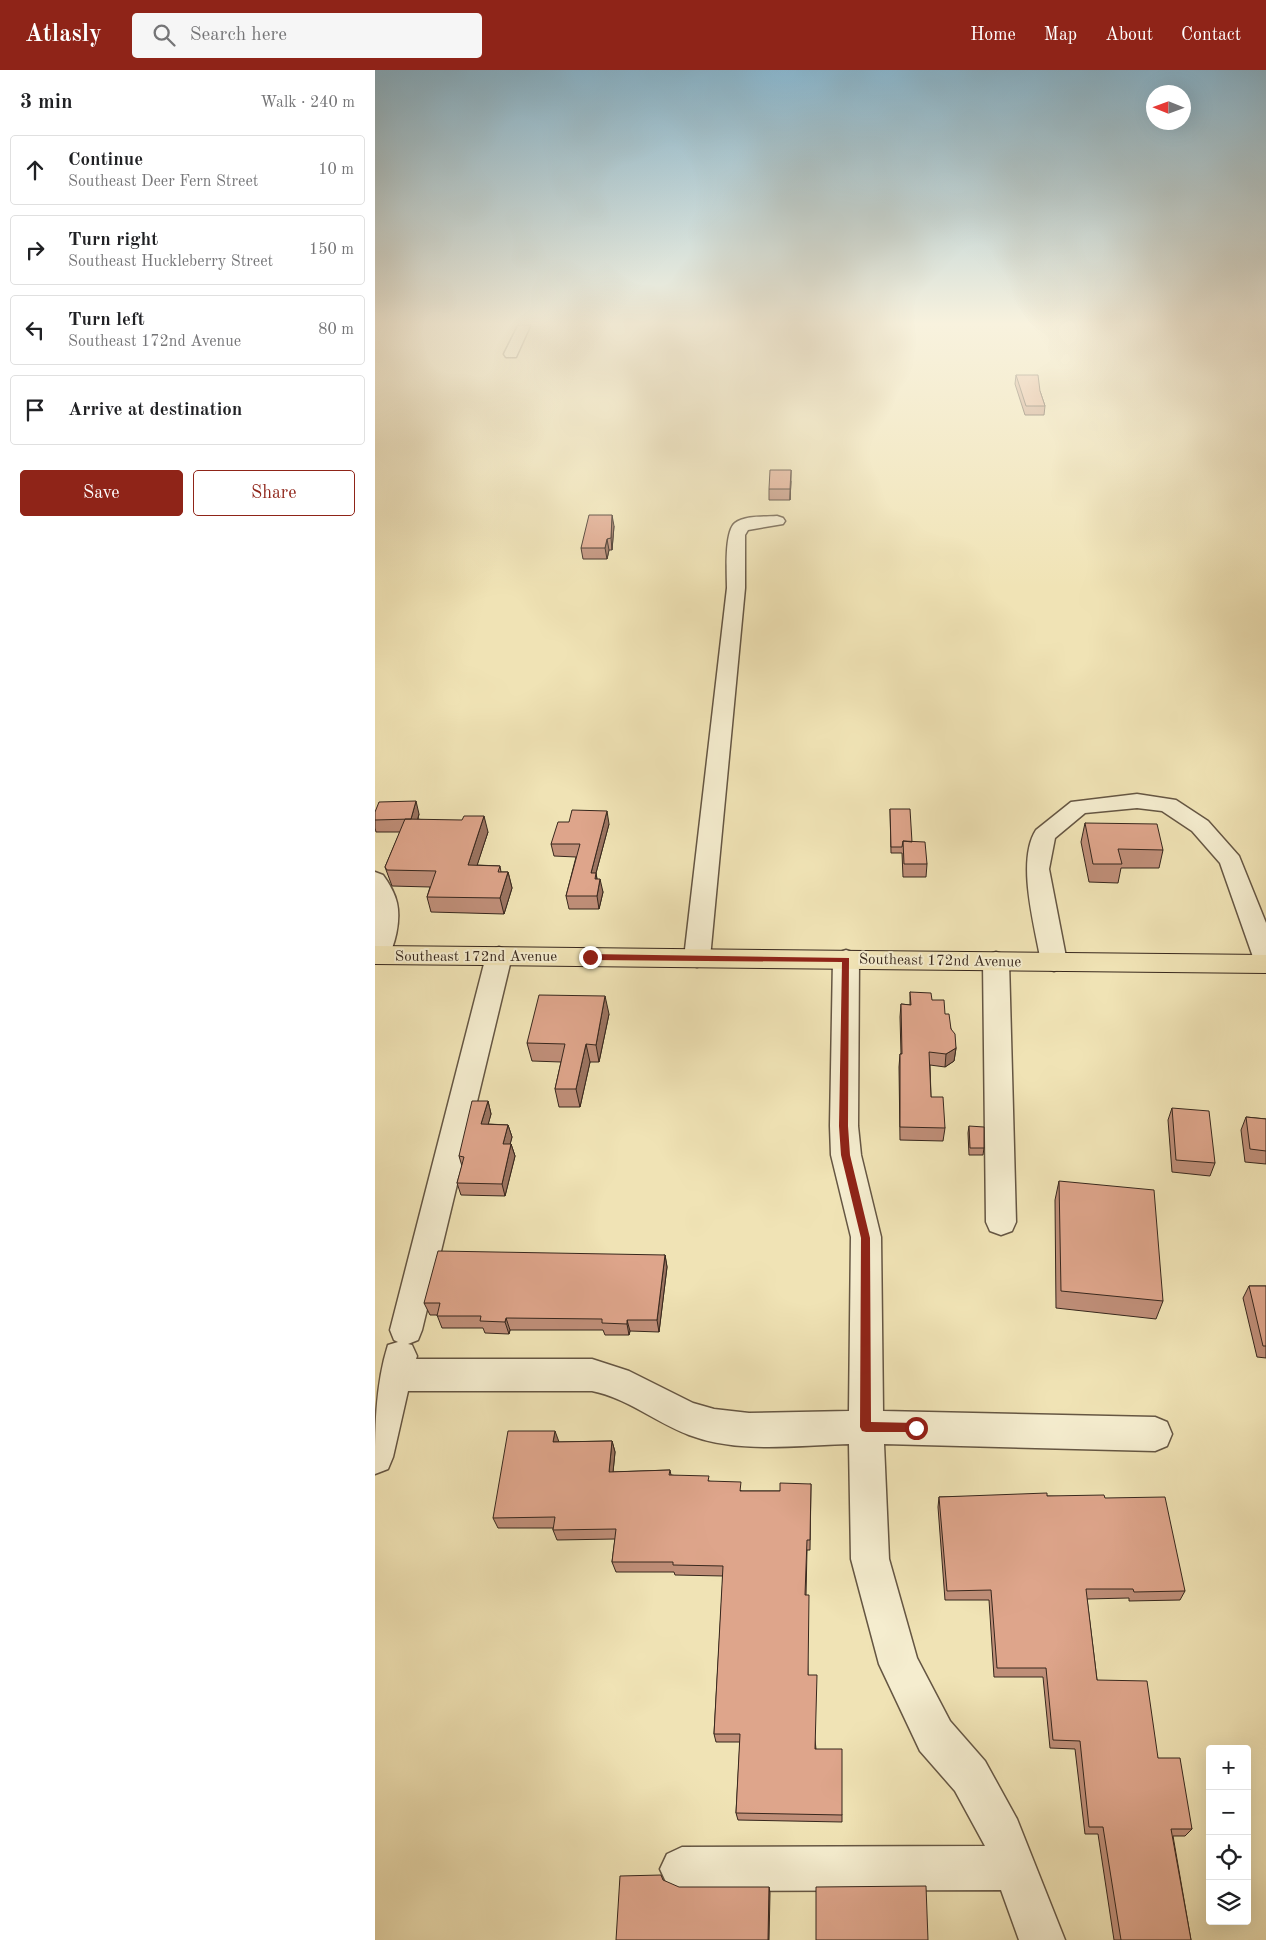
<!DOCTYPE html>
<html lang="en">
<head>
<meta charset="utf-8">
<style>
  :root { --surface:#fff; --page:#f6f6f6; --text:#202124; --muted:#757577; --line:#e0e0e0; --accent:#8f2418 }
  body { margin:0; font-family:"Old Standard TT",serif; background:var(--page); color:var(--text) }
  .controls { position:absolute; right:15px; bottom:15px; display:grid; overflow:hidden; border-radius:5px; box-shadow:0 5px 20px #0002 }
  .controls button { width:45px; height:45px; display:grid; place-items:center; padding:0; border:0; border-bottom:1px solid var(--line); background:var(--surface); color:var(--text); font:25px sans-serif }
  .compass { position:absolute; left:771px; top:15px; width:45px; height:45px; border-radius:50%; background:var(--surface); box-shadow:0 5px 20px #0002; rotate:271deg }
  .stop { position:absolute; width:15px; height:15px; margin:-11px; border:4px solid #8f2418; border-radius:50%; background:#fff }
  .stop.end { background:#8f2418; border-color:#fff; box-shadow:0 1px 5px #0008 }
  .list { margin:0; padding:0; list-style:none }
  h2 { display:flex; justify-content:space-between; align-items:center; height:65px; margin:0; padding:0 20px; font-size:21px }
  h2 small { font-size:16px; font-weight:400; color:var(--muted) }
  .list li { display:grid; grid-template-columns:32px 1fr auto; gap:15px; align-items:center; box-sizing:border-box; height:70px; margin:0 10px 10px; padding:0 10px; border:1px solid var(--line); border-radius:5px }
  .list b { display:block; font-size:19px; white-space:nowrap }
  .list p { margin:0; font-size:16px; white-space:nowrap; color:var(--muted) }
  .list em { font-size:16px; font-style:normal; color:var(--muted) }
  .actions { display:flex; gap:10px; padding:15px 20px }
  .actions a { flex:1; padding:11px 0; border:1px solid var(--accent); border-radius:5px; text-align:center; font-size:18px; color:var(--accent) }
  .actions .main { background:var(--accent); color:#fff }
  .icon { flex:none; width:28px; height:28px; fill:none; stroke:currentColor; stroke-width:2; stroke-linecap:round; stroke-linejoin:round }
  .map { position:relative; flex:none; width:891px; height:1870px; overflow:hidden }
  header { display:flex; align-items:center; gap:30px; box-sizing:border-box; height:70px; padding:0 25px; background:var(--accent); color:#fff }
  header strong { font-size:24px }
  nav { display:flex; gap:28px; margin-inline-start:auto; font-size:18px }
  .search { width:350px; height:45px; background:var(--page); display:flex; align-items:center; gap:12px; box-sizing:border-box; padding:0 18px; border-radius:5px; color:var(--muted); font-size:19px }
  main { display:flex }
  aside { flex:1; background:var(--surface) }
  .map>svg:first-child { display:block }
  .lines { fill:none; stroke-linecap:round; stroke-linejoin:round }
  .minor-casing { stroke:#655643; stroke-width:3 }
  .major-casing { stroke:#37271d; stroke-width:2 }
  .minor { fill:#f5edcf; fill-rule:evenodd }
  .major { fill:#f0e3b5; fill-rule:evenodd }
  .wall { fill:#bf8e78; stroke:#37271d }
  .shaded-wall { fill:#9b7461; stroke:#37271d }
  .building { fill:#dea58b; stroke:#37271d }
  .route { fill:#8f2418 }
  .labels { text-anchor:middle; stroke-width:4; stroke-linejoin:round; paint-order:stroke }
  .street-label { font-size:15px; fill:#37271d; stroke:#f5edcf }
</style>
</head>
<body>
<header>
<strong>Atlasly</strong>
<div class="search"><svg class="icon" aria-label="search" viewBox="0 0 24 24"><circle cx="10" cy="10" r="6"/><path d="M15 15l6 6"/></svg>Search here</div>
<nav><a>Home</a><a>Map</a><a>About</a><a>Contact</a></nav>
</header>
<main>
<aside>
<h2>3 min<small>Walk · 240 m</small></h2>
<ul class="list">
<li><svg class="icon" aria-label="ahead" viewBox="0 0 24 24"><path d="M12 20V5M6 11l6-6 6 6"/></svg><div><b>Continue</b><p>Southeast Deer Fern Street</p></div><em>10 m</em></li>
<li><svg class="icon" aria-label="right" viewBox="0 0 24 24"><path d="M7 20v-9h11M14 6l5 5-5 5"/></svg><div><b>Turn right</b><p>Southeast Huckleberry Street</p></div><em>150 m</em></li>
<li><svg class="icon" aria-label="left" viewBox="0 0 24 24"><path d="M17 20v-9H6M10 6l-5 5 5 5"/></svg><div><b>Turn left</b><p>Southeast 172nd Avenue</p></div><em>80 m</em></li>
<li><svg class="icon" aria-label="arrive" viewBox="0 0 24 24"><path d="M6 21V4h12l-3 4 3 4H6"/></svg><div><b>Arrive at destination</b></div></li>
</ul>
<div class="actions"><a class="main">Save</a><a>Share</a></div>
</aside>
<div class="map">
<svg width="891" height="1870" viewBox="0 0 891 1870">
  <rect width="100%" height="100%" fill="#f0e3b5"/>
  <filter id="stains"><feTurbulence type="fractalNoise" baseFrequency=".004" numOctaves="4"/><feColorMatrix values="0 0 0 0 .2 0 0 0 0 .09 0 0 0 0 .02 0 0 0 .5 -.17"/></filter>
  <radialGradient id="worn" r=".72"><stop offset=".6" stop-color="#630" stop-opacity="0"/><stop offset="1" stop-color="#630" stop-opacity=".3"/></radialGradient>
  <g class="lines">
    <!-- minor casing -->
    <g class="minor-casing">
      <path id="minor" d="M143 256H155L141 287H131L129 284Z
        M402 446 408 448 410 451 408 454 373 460 370 465V518L335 888 331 894 322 897 313 894 309 888 352 518C352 504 349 462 360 453 370 445 390 447 402 446Z
        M762 724 801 730 833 751 864 786 891 853V896L882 893 878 887 845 793 817 761 787 741 762 738 710 743 680 768 674 799 692 892 688 898 679 901 670 898 666 892C660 857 641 791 661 760L696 732Z
        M0 802 8 805C14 813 20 824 22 833 26 851 20 876 11 891L0 893Z
        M124 877 133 880 137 886 47 1260 43 1270 33 1274 37 1275 42 1286 41 1289H217L254 1301 318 1333 339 1339 374 1343 474 1341 476 1167 456 1085 455 1056 458 889 462 883 471 880 480 883 484 889 483 1056 486 1085 506 1167 508 1341 780 1347 792 1352 797 1364 792 1376 780 1381 509 1374 514 1489 542 1588 575 1651 610 1691 642 1749 690 1870H644L626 1820 307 1821 292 1814 285 1799 292 1784 307 1777 610 1776 580 1721 545 1681 504 1594 476 1489 474 1374C422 1375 364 1384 314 1365 280 1352 252 1328 217 1321H33L18 1387 13 1399 0 1404C0 1361 0 1316 13 1275L23 1272 19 1270 15 1260 111 886 115 880Z
        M621 882 630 885 634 891 641 1152 637 1161 626 1165 615 1161 611 1152 608 891 612 885Z"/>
    </g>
    <!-- major casing -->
    <g class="major-casing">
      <path id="major" d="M0 876 891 885V903L0 894Z"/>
    </g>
    <!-- minor -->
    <use href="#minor" class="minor"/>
    <!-- major -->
    <use href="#major" class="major"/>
  </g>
  <!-- wall -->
  <path class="wall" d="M641 305 665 321 670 336 669 345H650L640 314Z
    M416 411 415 430H394V419Z
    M239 456 237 480H234L232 489H208L206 478Z
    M515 739 552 794 551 807H528L527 783H516Z
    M0 742 44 744 43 749 113 762 102 795 125 796 126 802H133L137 818 129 844 56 842 52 827 55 817 17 816 10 797 25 762H1L0 758Z
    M710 753 788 780 784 798H746L743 813 714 812 706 772Z
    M234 754 221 803 222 809 228 822 224 839H194L191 826 201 787 179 786 176 774Z
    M535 922 557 930 570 944 576 959 581 978 579 991 570 997 555 995 556 1027 570 1058 568 1071 525 1070 524 997 525 984H526L525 947 526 934 535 935Z
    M234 944 224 992H215L205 1037H184L180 1019 186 992 157 991 152 973Z
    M113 1031 116 1044 113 1054 133 1055 137 1067 135 1074H136L140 1086 130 1126 86 1125 82 1113 87 1096 84 1086Z
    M797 1038 840 1093 835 1106 797 1102 793 1050Z
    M871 1047 891 1049V1094L870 1092 866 1060Z
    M594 1056 609 1078 608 1085H594L593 1063Z
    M684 1111 788 1231 781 1249 681 1238 680 1130Z
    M290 1185 292 1197 284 1262 255 1261 254 1265H230L228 1260H135L134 1264 110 1263 108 1258H67L62 1245H55L49 1233Z
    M874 1216H891V1288L882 1287 868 1228Z
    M237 1371 240 1382 238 1402 295 1400 296 1405 334 1411 367 1421H405L436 1414 435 1480H432L431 1525 433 1605 441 1679 467 1745V1752L363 1750 361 1743 365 1672H341L339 1664 348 1506 300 1505 299 1502H241L237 1492 240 1469 182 1470 178 1460V1458H123L118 1448 184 1372Z
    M672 1426 730 1428 810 1521 805 1530 754 1531V1528L712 1529 722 1610 783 1688 817 1759 810 1766H798L816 1870H739L723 1764H710L700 1679 675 1678 668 1607H619L614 1530H570L563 1437 564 1427Z"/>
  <!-- shaded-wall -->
  <path class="shaded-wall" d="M416 400V411L415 430V419Z
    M237 445 239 456 237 480 236 468Z
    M232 469 234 480 232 489 230 478Z
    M41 731 44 744 39 762 36 749Z
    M232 741 234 754 221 803 223 816 216 803Z
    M109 746 113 762 97 811 93 795Z
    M133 802 137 818 129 844 125 828Z
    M225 809 228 822 224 839 222 826Z
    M230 926 234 944 224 992 221 975Z
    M211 974 215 992 205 1037 201 1019Z
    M581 978 579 991 570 997 571 984Z
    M113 1031 116 1044 110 1066 106 1054Z
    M133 1055 137 1067 132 1086 128 1074Z
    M136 1074 140 1086 130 1126 127 1114Z
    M290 1185 292 1197 284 1262 282 1250Z
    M131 1248 135 1260 134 1264 130 1252Z
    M252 1250 255 1261 254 1265 252 1254Z
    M180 1361 184 1372H178Z
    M237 1371 240 1382 237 1412 234 1402Z
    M394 1817 395 1823 394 1870H393Z"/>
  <!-- building -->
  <path class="building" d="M641 305H663L665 321 670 336H651Z
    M395 400H416L415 419H394Z
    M214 445H237L236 468 232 469 230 478H206Z
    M41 731 36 749 0 750V742L4 732Z
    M515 739H535L537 772 528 771 527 777H516Z
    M197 740 232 741 216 803H221L220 809H225L222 826H191L205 774H176L183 752H194Z
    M89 746H109L93 795 125 796 123 802H133L125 828 52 827 61 801 12 800 10 797 30 749 87 750Z
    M710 753 782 754 788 780 743 779 747 794H718Z
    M528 771 550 772 552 794H529Z
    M535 922 556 923 557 930H569L570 944H574L576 959 580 964 581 978 571 984 554 982 556 1027H568L570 1058 525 1057V984H527L526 934 536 935Z
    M164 925 230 926 221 975 211 974 201 1019H180L190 974 152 973Z
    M97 1031H113L106 1054 133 1055 128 1074H136L127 1114 82 1113 89 1087 84 1086Z
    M797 1038 834 1041 840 1093 801 1090Z
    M871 1047 891 1049V1081L875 1079Z
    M594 1056 609 1057V1078H595Z
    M684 1111 779 1120 788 1231 686 1221Z
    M63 1181 290 1185 282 1250H252V1254L227 1253V1249L131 1248 130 1252 105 1251 106 1246H62L65 1233H49Z
    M874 1216H891V1276H888Z
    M133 1361H180L178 1372 237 1371 234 1402 295 1400 294 1405 334 1406 333 1411 366 1412 365 1421H405V1413L436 1414 435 1470H432L430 1525H434L433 1605H442L440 1679H467V1745L361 1743 365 1664H339L348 1496 298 1495V1492H237L241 1459 178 1460 180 1447 118 1448Z
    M672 1423V1426L729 1425 730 1428 790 1427 810 1521 759 1522 758 1519H711L722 1610 772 1611 783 1688H805L817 1759H796L816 1870H746L728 1757H714L705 1671 678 1670 671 1598H622L616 1520 572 1521 564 1427Z
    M286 1805 288 1810 304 1817H394L393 1870H241L245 1806Z
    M551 1816 553 1870H441V1817Z"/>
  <!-- sky -->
  <linearGradient id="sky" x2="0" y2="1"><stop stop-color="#89b8d1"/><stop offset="0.49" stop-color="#f8f2de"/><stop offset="1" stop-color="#f8f2de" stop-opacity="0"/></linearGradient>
  <rect width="891" height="518" fill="url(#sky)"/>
  <!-- route -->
  <path class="route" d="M215 884 474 888 473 1056 475 1085 495 1168 496 1352 541 1353 545 1355 546 1358 545 1362H491L487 1361 485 1357 486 1168 466 1085 464 1056 467 892 215 890 211 887Z"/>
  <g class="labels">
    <!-- street labels -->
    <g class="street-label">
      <text x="101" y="891">Southeast 172nd Avenue</text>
      <text transform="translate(565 890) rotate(1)" y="5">Southeast 172nd Avenue</text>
    </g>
  </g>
  <rect width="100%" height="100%" filter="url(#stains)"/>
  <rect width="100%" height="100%" fill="url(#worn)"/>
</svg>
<div class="controls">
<button>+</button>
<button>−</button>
<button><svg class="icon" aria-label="locate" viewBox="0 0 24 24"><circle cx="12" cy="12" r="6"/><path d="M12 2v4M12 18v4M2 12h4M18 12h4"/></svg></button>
<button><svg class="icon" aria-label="layers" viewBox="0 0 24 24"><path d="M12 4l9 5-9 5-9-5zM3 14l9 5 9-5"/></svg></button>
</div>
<svg class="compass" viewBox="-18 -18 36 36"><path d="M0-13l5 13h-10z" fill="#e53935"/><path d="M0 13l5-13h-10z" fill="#757577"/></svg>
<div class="stop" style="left:541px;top:1358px"></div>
<div class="stop end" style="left:215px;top:887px"></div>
</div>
</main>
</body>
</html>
